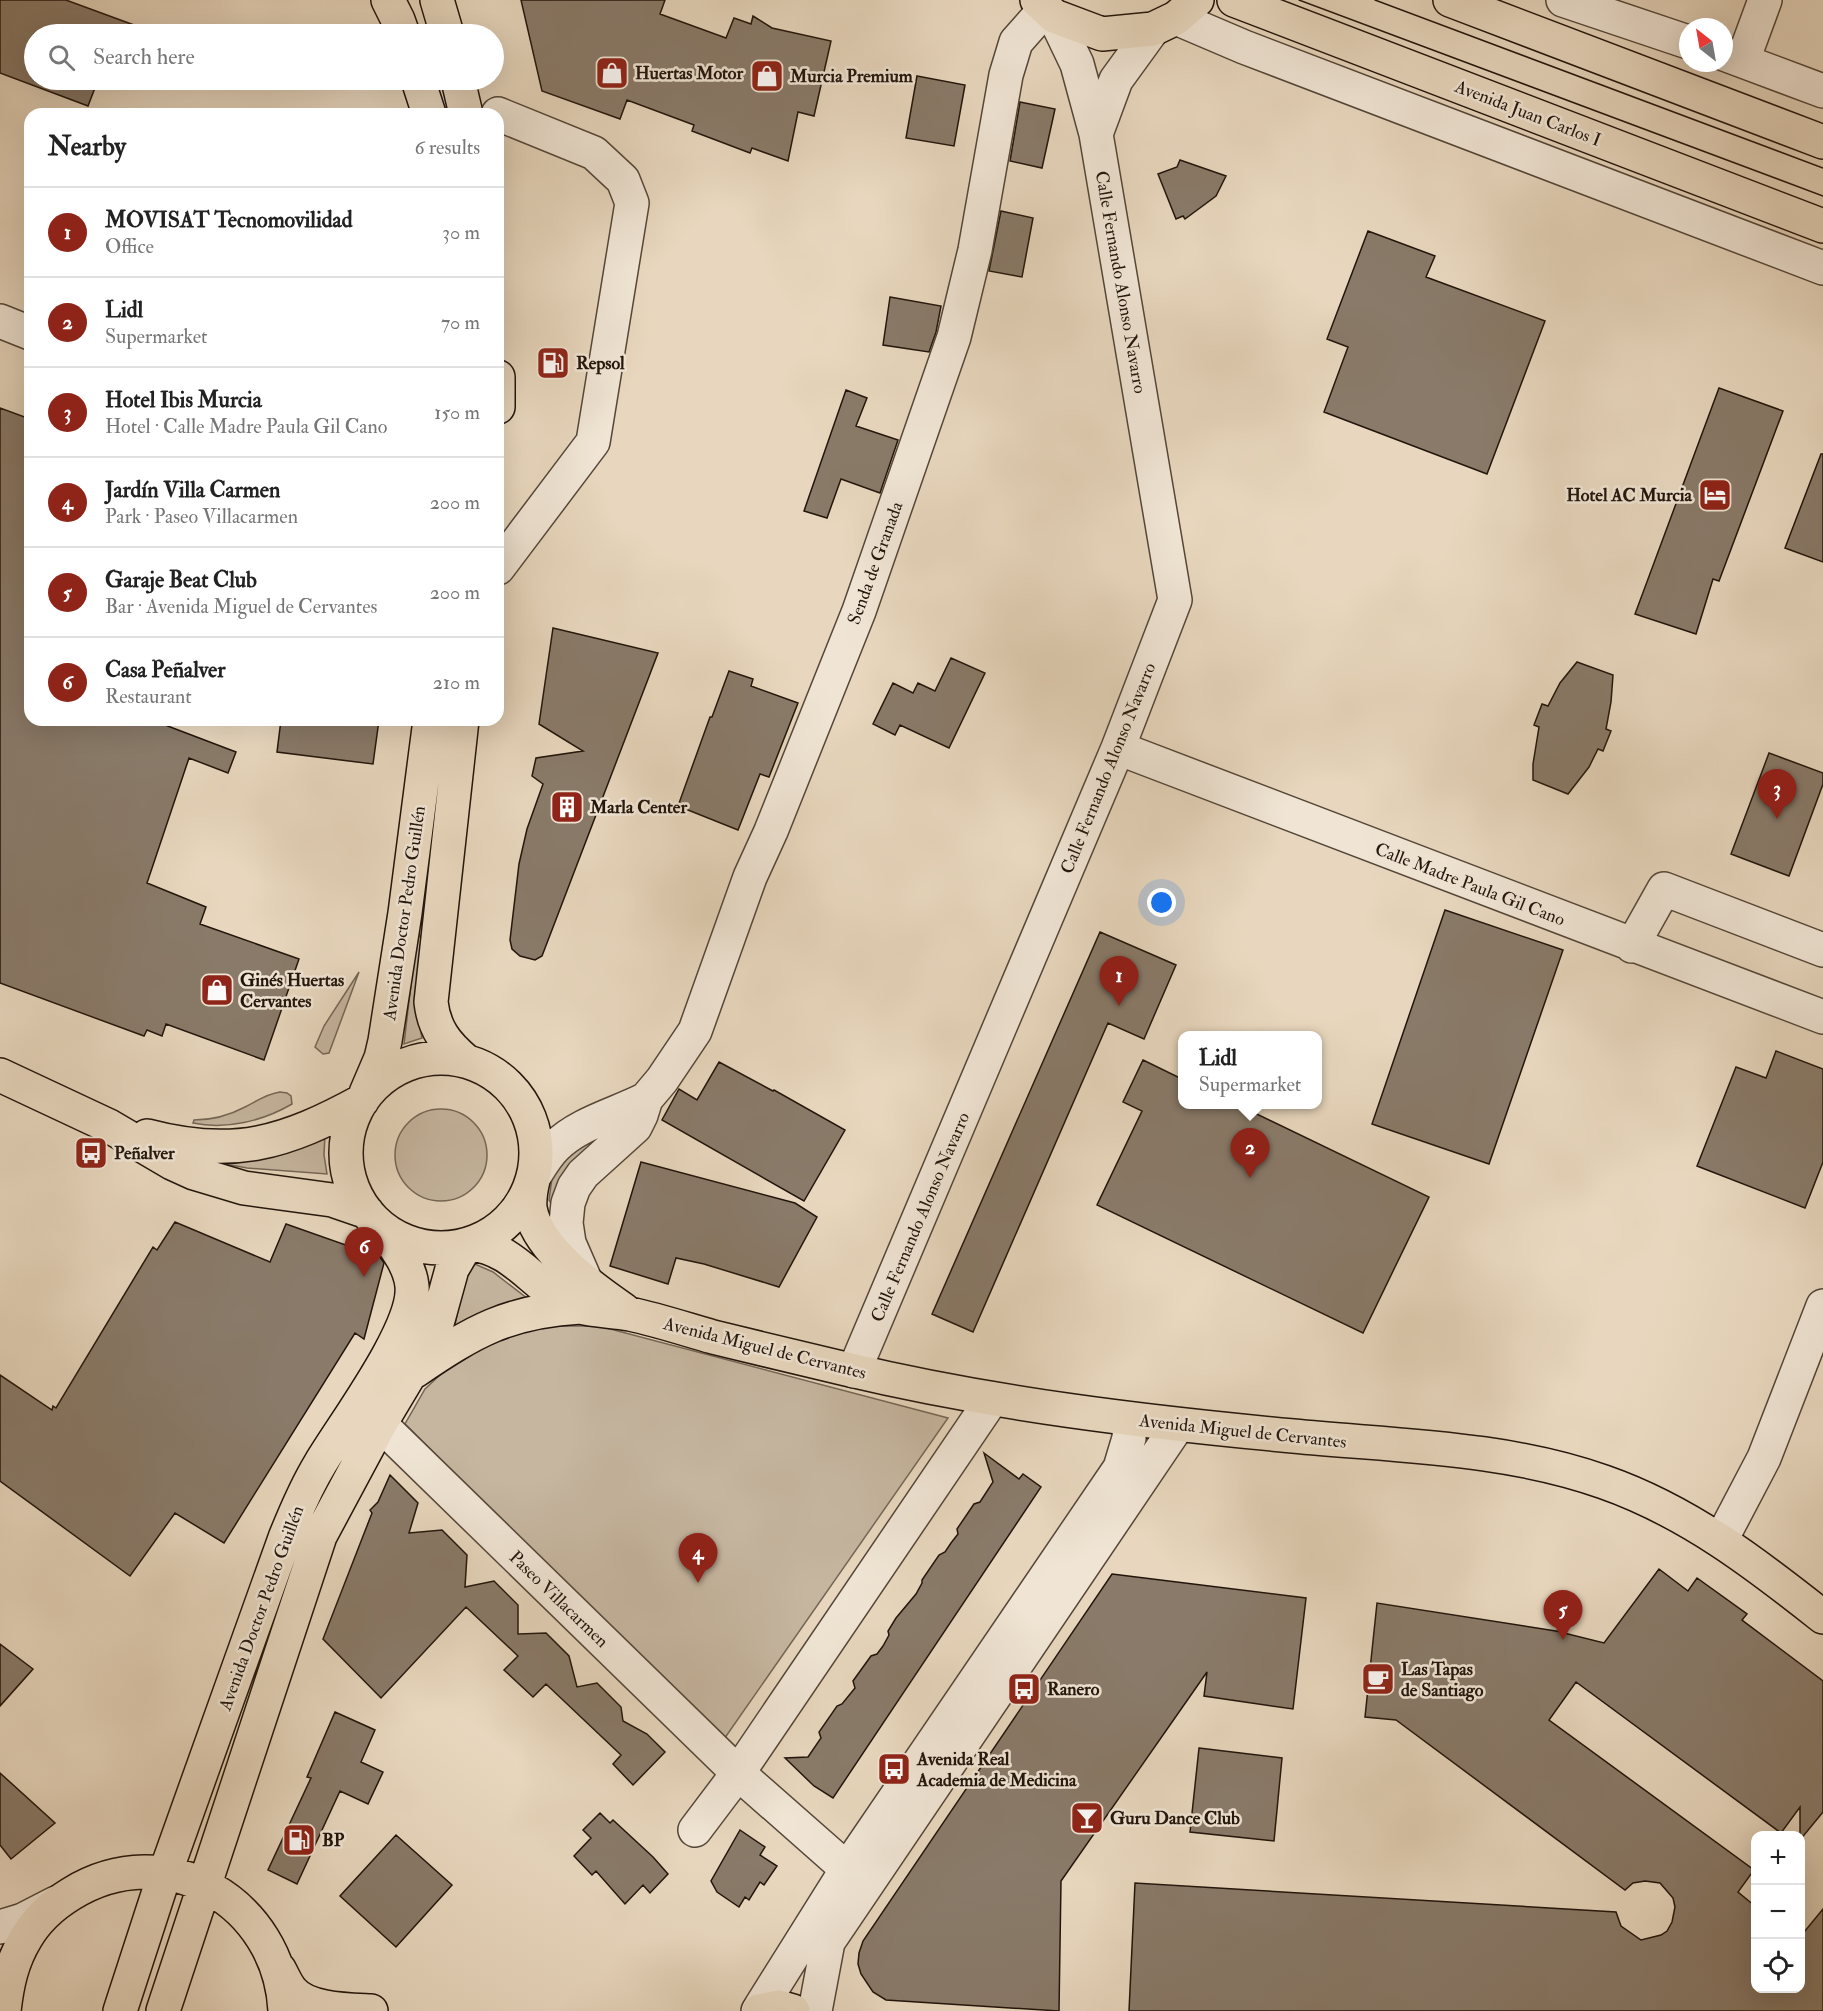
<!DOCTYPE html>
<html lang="en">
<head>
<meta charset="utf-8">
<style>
  :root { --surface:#fff; --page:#f2f2f2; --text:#222; --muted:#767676; --line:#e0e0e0; --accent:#8f2418 }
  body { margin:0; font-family:"IM FELL Double Pica",serif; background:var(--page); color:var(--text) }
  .controls { position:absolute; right:18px; bottom:18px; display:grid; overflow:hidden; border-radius:12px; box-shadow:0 6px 24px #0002 }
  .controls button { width:54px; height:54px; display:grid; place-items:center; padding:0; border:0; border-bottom:2px solid var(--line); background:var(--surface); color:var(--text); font:30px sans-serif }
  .compass { position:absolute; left:1679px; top:18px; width:54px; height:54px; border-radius:50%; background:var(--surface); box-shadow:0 6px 24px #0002; rotate:329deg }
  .you { position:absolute; left:1162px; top:903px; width:21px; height:21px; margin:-15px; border:4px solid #fff; border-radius:50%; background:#1a73e8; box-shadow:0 0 0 9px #1a73e833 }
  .badge { display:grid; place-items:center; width:39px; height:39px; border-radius:50%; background:var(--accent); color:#fff; font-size:20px; font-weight:700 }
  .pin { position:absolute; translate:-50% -50px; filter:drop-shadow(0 2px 3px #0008) }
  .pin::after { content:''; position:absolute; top:32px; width:21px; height:18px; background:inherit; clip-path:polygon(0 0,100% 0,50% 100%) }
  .popup { position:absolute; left:1178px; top:1031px; width:144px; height:78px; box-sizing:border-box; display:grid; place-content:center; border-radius:12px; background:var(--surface); filter:drop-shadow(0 2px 4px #0005); font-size:20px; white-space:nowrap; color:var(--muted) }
  .popup b { font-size:22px; color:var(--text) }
  .popup::after { content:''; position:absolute; left:50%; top:100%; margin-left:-12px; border:12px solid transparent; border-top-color:var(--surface) }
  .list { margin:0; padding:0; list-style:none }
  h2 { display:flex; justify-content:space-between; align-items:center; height:78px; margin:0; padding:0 24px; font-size:26px }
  h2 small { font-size:20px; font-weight:400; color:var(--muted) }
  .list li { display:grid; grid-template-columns:39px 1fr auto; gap:18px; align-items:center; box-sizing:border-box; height:90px; padding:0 24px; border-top:2px solid var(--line) }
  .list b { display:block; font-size:22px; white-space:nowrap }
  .list p { margin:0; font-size:20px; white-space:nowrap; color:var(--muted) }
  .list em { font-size:20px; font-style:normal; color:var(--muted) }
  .icon { flex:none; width:33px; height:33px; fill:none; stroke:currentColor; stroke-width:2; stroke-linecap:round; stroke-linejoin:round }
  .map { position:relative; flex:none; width:1823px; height:2011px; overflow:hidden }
  .search { position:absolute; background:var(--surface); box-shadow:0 6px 24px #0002; left:24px; top:24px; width:480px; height:66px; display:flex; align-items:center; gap:15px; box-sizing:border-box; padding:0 21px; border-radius:33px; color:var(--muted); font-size:22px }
  .panel { position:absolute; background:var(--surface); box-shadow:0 6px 24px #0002; left:24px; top:108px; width:480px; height:618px; border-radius:18px }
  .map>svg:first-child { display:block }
  .green { fill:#c6b6a0; stroke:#746656; stroke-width:1.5 }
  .building { fill:#897a69; stroke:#22150c; stroke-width:1.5 }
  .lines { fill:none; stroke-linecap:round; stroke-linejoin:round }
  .minor-casing { stroke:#544638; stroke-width:36 }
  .major-casing { stroke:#22150c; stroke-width:36 }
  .minor { stroke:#f0e5d5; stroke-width:33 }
  .major { stroke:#e8d7be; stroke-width:33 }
  .tram { stroke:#22150c; stroke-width:1.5 }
  .labels { text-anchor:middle; stroke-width:5; stroke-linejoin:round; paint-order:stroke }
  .poi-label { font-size:18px; font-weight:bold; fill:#22150c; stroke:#f0e5d5; text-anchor:start }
  .street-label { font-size:18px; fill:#22150c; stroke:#f0e5d5 }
</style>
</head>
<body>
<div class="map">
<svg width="1823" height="2011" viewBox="0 0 1823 2011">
  <rect width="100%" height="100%" fill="#e8d7be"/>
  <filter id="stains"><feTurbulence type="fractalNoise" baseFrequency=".00333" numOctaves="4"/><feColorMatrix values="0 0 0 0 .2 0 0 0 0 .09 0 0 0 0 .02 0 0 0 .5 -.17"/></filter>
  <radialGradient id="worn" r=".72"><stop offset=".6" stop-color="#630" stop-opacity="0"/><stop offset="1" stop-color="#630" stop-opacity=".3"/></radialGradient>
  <!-- green -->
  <path class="green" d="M420 935 422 942 416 1003 422 1038 404 1044 416 942Z
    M359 972 329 1053 323 1054 315 1047 324 1026Z
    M280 1092 287 1093 291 1096 292 1104C263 1121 226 1130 193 1123L194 1120C211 1120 230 1115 245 1107 257 1101 266 1094 280 1092Z
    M395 1155a46 46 0 1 1 92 0a46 46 0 1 1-92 0Z
    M612 1130 557 1213 549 1200 554 1164 578 1142Z
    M325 1134 324 1155 327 1174 247 1168 215 1162Z
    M468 1261 493 1272 532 1302 453 1335Z
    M550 1326H599L948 1418 722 1742 405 1424 425 1389 454 1362 499 1336Z"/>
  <!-- building -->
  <path class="building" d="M0 0H66L153 32 152 34H34V80H98L88 106 0 73Z
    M521 0H665L660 14 726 38 734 18 751 24 753 16 772 28 831 41 814 116 798 112 788 161 752 148 750 153 692 131 694 125 627 100 620 119 542 91Z
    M917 76 965 85 954 146 906 138Z
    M1020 102 1055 109 1042 168 1010 161Z
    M1180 160 1226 176 1216 196 1185 219 1183 216 1176 219 1158 174 1177 167Z
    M1001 211 1033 218 1022 277 989 271Z
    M1368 231 1435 256 1426 277 1545 321 1487 474 1324 412 1348 347 1327 339Z
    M890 297 941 306 936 332 929 352 883 345Z
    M1719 388 1783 411 1719 581 1713 579 1696 634 1635 614Z
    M846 390 867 398 856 426 898 440 880 493 841 479 827 518 804 511Z
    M0 408 30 419V720H152L236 752 228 773 189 758 147 883 206 907 200 924 299 959 264 1060 166 1024 162 1036 147 1030 144 1036 0 983Z
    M1821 454H1823V562L1785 548Z
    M553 628 658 653 542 956 535 960 520 956 512 949 510 940 519 864 527 829 543 784 532 776 536 758 583 751 539 724Z
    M951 658 985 673 949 748 900 725 895 735 873 724 893 683 913 693 918 683 935 691Z
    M1577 662 1613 675 1611 702 1606 729 1611 731 1603 751 1598 749 1589 767 1568 794 1533 780V764L1539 727 1534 725 1542 704 1548 706 1560 683Z
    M729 671 753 679 751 686 798 703 769 777 760 774 738 830 678 806 710 717H712Z
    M281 720H379L373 764 277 752Z
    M1769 753 1823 773V784L1789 876 1731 854Z
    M1445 910 1563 950 1489 1164 1372 1124Z
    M1100 932 1176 965 1144 1039 1108 1023 973 1332 932 1314Z
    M1776 1051 1823 1069V1162L1805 1208 1697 1166 1736 1067 1766 1078Z
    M1143 1060 1182 1079V1104H1236L1429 1197 1363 1333 1097 1205 1142 1111 1123 1102Z
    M719 1062 773 1091 774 1090 845 1130 804 1201 662 1120 679 1089 697 1100Z
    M641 1162 795 1203 817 1217 779 1287 704 1264 676 1258 668 1284 610 1266Z
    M175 1222 270 1262 286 1224 380 1257 384 1263 364 1339 355 1333 224 1543 175 1513 130 1576 0 1481V1375L52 1410 53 1406 56 1408 153 1247 157 1250Z
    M984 1453 1019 1479 1023 1474 1041 1487 833 1798 814 1786 785 1758 808 1757 821 1738 819 1732 837 1706 842 1704 855 1688 853 1681 871 1656 877 1654 883 1646 889 1635 888 1631 896 1618 916 1594 922 1583V1580L939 1555 945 1552 951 1543 958 1534 957 1529 974 1504 980 1502 993 1482Z
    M390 1475 418 1503 409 1533 442 1530 467 1555 465 1587 494 1581 518 1605V1634L546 1633 569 1656 577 1687 597 1683 621 1707 623 1721 647 1734 665 1752 633 1785 613 1764 621 1755 546 1684 533 1697 504 1670 518 1656 466 1607 381 1698 323 1639 372 1513 370 1510 378 1502Z
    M1659 1569 1688 1591 1697 1578 1747 1614 1742 1620 1823 1681V1812L1800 1840V1807L1781 1833 1576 1682 1549 1720 1754 1870 1738 1892 1755 1906V1989H1800V1937L1823 1909V2011H1129L1135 1883 1616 1912 1621 1926 1641 1940 1661 1935 1667 1931 1672 1922 1675 1907 1673 1898 1660 1883 1645 1881 1633 1883 1625 1890 1396 1720 1365 1717 1377 1603 1556 1631 1604 1643Z
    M1112 1574 1306 1598 1293 1709 1204 1696 1207 1672 1061 1881 1059 2011 886 2000 873 1992 861 1974 858 1964 859 1953 863 1941Z
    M0 1644 33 1669 0 1706Z
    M335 1712 375 1730 361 1762 383 1772 368 1804 340 1791 297 1884 268 1870 311 1778 307 1777Z
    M1199 1748 1282 1758 1274 1841 1190 1832Z
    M0 1773 55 1823 11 1859 0 1845Z
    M600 1813 610 1823 613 1820 653 1857 668 1874 650 1893 643 1885 625 1904 596 1871 592 1875 574 1856 591 1838 583 1830Z
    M740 1830 765 1847 760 1855 777 1866 764 1885 760 1882 749 1900 745 1897 739 1907 717 1892 711 1881Z
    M396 1835 452 1885 396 1947 340 1896Z"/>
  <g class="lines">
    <!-- minor casing -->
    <g class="minor-casing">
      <path id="minor" d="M1563 0 1688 42
        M1176 18 1244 47 1823 268
        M1724 54 1823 91
        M1743 60 1765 0
        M498 114 594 153 623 180 632 203 593 442 498 568
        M1096 134 1116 80 1153 29
        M0 321 30 333
        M1118 748 1823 1017
        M1632 946 1664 889 1823 950
        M533 1178C540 1167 546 1156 555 1147 579 1123 617 1114 646 1099
        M586 1282 569 1243 566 1223 568 1203 574 1187 583 1174 635 1127 641 1115 646 1099 662 1080 695 1031 750 877 771 831 859 611 954 337 975 250 1006 75 1016 42 1045 9
        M854 1371 1118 748 1175 600 1096 134 1077 64 1054 16
        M380 1424 738 1773 847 1869
        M1721 1540 1764 1458 1823 1306
        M695 1830 738 1773 992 1399
        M0 1927 23 1920 56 1903
        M758 2011 847 1869 1120 1468 1129 1438 1130 1419
        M815 2011 828 1942 1178 1425"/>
    </g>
    <!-- major casing -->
    <g class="major-casing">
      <path id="major" d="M388 0 398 20 403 34
        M437 0 447 34
        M1037 0 1054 16 1102 34 1153 29 1176 18 1197 0
        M1234 0 1823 226
        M1450 0 1823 142
        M418 80 429 114
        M458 80 466 114
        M498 377V407
        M462 720 431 1002C434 1029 446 1044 466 1061
        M346 1153a95 95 0 1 1 190 0a95 95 0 1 1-190 0Z
        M0 1075 109 1126 172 1163 194 1173 244 1188 332 1200 367 1212
        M366 1093 381 1058 385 1041 405 913 430 720
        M147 1136C234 1159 285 1143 362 1101
        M533 1180C531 1189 529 1198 530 1208 537 1249 592 1288 624 1310
        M470 1244C518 1248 537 1294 580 1307 596 1311 614 1311 630 1314 658 1320 685 1329 713 1337 757 1348 801 1358 846 1369 993 1404 1143 1422 1293 1436 1396 1446 1506 1447 1604 1482 1687 1511 1755 1563 1823 1617
        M415 1371C474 1331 508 1311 581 1307
        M279 1969C283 1976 286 1984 291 1990 306 2010 349 2010 371 2011
        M4 2011C7 1984 12 1961 26 1938 37 1919 53 1905 71 1894 166 1835 280 1902 285 2011
        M120 2011 162 1882 285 1538C295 1513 306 1487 320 1464 343 1425 416 1329 412 1286 410 1264 393 1244 380 1226
        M163 2011 320 1536 380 1424 426 1347 436 1327 452 1269 462 1252 470 1244
        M759 2011 779 2007 793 2011"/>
    </g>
    <!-- minor -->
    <use href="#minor" class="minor"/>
    <!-- major -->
    <use href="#major" class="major"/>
    <!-- tram -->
    <path class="tram" d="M1299 0 1823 196
      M1375 0 1823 168"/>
  </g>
  <!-- icons -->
  <defs>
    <g id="shop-square" transform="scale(1.725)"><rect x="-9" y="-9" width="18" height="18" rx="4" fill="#8f2418" stroke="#f0e5d5"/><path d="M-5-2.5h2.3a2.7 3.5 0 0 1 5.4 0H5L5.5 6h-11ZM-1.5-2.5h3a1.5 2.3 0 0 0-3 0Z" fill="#fff"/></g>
    <g id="fuel-square" transform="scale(1.725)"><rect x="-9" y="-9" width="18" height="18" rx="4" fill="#8f2418" stroke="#f0e5d5"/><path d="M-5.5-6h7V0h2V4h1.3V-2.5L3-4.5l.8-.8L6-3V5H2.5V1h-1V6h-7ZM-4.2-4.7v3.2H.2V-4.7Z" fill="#fff"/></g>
    <g id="hotel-square" transform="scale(1.725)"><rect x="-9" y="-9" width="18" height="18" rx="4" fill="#8f2418" stroke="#f0e5d5"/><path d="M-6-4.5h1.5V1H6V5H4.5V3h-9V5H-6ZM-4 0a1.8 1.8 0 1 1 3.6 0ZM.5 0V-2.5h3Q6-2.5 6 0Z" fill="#fff"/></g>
    <g id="building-square" transform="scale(1.725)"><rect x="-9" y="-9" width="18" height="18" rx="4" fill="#8f2418" stroke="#f0e5d5"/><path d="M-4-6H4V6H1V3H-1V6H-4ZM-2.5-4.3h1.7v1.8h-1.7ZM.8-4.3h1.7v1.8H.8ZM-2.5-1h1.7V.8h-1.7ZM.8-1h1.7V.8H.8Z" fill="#fff"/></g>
    <g id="bus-square" transform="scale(1.725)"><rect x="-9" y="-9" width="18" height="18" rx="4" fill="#8f2418" stroke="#f0e5d5"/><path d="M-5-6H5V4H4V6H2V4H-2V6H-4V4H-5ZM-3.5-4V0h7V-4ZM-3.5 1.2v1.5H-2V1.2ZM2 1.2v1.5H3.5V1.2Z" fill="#fff"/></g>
    <g id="cafe-square" transform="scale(1.725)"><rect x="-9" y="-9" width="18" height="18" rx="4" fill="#8f2418" stroke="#f0e5d5"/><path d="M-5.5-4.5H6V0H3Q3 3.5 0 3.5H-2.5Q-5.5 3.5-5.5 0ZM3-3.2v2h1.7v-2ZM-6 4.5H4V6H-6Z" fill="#fff"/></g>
    <g id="bar-square" transform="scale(1.725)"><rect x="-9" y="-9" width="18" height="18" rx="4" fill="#8f2418" stroke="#f0e5d5"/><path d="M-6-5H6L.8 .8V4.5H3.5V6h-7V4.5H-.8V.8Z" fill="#fff"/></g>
  </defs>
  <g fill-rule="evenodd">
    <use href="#shop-square" x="612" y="73"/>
    <use href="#shop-square" x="767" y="76"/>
    <use href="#fuel-square" x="553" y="363"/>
    <use href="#hotel-square" x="1715" y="495"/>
    <use href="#building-square" x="567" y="807"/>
    <use href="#shop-square" x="217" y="990"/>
    <use href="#bus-square" x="91" y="1153"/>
    <use href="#cafe-square" x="1378" y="1679"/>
    <use href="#bus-square" x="1024" y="1689"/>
    <use href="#bus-square" x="894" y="1769"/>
    <use href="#bar-square" x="1087" y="1818"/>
    <use href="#fuel-square" x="299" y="1840"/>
  </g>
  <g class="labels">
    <!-- poi labels -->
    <g class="poi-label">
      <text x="635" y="79">Huertas Motor</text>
      <text x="790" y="82">Murcia Premium</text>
      <text x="576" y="369">Repsol</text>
      <text x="1692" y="501" text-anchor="end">Hotel AC Murcia</text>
      <text x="590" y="813">Marla Center</text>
      <text x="240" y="986">Ginés Huertas<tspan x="240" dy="21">Cervantes</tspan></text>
      <text x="114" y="1159">Peñalver</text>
      <text x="1401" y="1675">Las Tapas<tspan x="1401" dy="21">de Santiago</tspan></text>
      <text x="1047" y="1695">Ranero</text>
      <text x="917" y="1765">Avenida Real<tspan x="917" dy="21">Academia de Medicina</tspan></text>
      <text x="1110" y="1824">Guru Dance Club</text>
      <text x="322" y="1846">BP</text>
    </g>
    <!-- street labels -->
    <g class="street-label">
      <text transform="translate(1528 113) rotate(21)" y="6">Avenida Juan Carlos I</text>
      <text transform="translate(1121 282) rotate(80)" y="6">Calle Fernando Alonso Navarro</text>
      <text transform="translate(875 563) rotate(-70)" y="6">Senda de Granada</text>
      <text transform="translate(1108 768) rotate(-68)" y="6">Calle Fernando Alonso Navarro</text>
      <text transform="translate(1470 884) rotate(21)" y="6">Calle Madre Paula Gil Cano</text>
      <text transform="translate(404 913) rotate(-82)" y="6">Avenida Doctor Pedro Guillén</text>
      <text transform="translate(920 1217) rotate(-67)" y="6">Calle Fernando Alonso Navarro</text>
      <text transform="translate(765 1348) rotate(14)" y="6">Avenida Miguel de Cervantes</text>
      <text transform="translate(1243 1431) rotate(6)" y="6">Avenida Miguel de Cervantes</text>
      <text transform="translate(559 1599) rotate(44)" y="6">Paseo Villacarmen</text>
      <text transform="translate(261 1608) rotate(-70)" y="6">Avenida Doctor Pedro Guillén</text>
    </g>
  </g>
  <rect width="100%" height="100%" filter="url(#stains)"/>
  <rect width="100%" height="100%" fill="url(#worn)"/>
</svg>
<div class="controls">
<button>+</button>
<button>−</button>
<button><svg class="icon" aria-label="locate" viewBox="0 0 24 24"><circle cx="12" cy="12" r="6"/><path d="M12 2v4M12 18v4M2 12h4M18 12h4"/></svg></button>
</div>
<svg class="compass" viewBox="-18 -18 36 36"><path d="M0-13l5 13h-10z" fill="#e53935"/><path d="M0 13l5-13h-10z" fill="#767676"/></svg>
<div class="you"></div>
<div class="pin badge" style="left:1119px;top:1006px">1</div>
<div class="pin badge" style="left:1250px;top:1178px">2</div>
<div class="popup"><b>Lidl</b>Supermarket</div>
<div class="pin badge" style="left:1777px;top:819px">3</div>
<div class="pin badge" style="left:698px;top:1583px">4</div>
<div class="pin badge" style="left:1563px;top:1640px">5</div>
<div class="pin badge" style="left:364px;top:1277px">6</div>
<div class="search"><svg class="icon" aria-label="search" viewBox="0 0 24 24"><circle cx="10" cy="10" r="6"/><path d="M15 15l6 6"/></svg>Search here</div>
<section class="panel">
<h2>Nearby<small>6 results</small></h2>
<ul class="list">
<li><span class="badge">1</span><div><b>MOVISAT Tecnomovilidad</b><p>Office</p></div><em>30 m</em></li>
<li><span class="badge">2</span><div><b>Lidl</b><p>Supermarket</p></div><em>70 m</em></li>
<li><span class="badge">3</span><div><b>Hotel Ibis Murcia</b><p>Hotel · Calle Madre Paula Gil Cano</p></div><em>150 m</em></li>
<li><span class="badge">4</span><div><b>Jardín Villa Carmen</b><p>Park · Paseo Villacarmen</p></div><em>200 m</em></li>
<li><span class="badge">5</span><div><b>Garaje Beat Club</b><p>Bar · Avenida Miguel de Cervantes</p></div><em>200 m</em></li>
<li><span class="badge">6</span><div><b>Casa Peñalver</b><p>Restaurant</p></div><em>210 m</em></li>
</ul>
</section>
</div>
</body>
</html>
